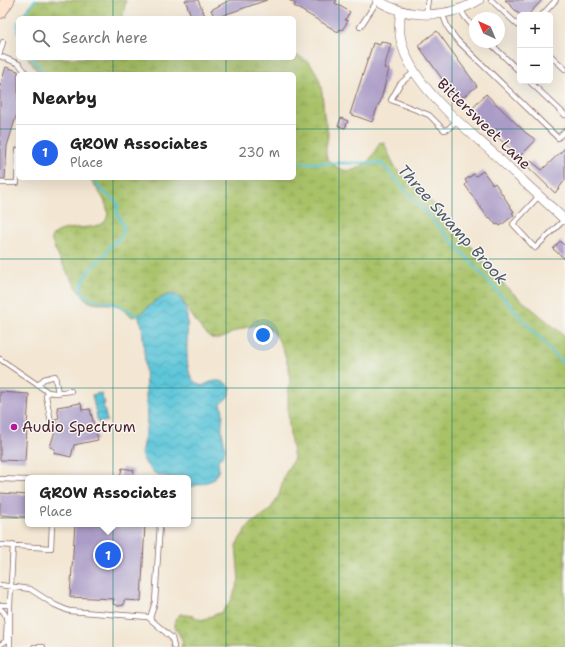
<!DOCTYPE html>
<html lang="en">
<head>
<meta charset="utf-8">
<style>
  :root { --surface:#fff; --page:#f2f2f2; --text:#222; --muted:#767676; --line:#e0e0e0; --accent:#2563eb }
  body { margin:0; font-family:"Shantell Sans",sans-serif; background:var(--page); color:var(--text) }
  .controls { position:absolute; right:12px; top:12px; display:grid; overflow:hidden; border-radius:6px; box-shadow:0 4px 16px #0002 }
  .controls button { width:36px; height:36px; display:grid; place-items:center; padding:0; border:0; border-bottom:1px solid var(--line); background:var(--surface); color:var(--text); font:20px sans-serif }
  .compass { position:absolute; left:469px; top:12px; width:36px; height:36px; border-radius:50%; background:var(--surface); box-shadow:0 4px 16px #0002; rotate:316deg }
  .you { position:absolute; left:263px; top:335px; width:14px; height:14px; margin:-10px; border:3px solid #fff; border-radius:50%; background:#1a73e8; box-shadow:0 0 0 6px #1a73e833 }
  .badge { display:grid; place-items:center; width:26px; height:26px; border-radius:50%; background:var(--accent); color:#fff; font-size:13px; font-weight:700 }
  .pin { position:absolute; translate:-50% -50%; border:2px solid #fff; box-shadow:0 1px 4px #0006 }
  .popup { position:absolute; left:25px; top:475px; width:166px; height:52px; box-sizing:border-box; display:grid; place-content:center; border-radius:6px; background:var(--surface); filter:drop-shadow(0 1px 3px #0005); font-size:13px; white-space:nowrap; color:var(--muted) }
  .popup b { font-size:15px; color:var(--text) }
  .popup::after { content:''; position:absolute; left:50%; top:100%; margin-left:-8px; border:8px solid transparent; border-top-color:var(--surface) }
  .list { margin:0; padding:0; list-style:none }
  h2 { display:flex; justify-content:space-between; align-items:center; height:52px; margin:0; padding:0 16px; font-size:17px }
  h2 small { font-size:13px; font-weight:400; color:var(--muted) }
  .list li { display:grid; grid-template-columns:26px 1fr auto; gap:12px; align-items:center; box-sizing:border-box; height:56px; padding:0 16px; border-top:1px solid var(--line) }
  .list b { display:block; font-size:15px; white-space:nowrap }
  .list p { margin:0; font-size:13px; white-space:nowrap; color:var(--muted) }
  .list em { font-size:13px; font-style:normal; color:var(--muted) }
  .icon { flex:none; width:22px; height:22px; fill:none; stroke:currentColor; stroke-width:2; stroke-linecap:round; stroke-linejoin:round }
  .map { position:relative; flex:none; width:565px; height:647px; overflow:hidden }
  .search { position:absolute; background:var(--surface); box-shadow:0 4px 16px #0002; left:16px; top:16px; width:280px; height:44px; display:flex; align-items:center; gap:10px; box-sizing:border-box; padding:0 14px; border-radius:6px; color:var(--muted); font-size:15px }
  .panel { position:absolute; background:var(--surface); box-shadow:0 4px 16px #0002; left:16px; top:72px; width:280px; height:108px; border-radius:6px }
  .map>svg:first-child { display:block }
  .wetland { fill:url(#wetland-marsh); stroke:#79704a }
  .water { fill:url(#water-waves); stroke:#547282 }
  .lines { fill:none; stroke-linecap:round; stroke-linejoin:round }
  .stream { stroke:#5dc6d9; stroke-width:2.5 }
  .building { fill:#ab9cc7 }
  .lane-casing { stroke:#856565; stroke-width:6 }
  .street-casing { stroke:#856565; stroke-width:10 }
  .secondary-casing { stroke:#856565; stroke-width:14 }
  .lane { stroke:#fff; stroke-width:4.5 }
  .street { stroke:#fff; stroke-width:9 }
  .secondary { stroke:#fde5d0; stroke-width:13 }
  .grid { fill:none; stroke:#0f766e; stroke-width:1; stroke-opacity:0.55 }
  .poi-dot { fill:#b5179e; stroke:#f6f6f2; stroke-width:1.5 }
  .labels { text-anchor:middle; stroke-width:3; stroke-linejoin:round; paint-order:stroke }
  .street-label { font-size:15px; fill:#4a1f2b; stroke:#f6f6f2 }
  .poi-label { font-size:15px; fill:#4a1f2b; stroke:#f6f6f2; text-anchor:start }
  .water-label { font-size:16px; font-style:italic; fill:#515968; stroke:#f6f6f2 }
</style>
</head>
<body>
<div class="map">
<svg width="565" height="647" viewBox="0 0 565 647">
  <defs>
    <pattern id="wetland-marsh" width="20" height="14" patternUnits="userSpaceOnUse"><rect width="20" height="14" fill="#a8c268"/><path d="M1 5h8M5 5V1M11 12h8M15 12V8" fill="none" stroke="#92a65a"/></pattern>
    <pattern id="water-waves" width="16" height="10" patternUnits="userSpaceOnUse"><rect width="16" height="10" fill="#5dc6d9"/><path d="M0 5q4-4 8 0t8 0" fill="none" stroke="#4fa0b0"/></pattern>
  </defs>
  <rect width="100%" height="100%" fill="#f6f6f2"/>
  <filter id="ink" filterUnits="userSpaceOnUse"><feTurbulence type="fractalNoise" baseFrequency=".025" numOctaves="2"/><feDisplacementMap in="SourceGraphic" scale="8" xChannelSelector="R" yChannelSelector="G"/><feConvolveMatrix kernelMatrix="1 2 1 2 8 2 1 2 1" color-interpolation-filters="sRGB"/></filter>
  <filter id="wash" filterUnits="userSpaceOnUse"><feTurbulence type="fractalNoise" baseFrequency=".012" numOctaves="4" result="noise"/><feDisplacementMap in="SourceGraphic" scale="16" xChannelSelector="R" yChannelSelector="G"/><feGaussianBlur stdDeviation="0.9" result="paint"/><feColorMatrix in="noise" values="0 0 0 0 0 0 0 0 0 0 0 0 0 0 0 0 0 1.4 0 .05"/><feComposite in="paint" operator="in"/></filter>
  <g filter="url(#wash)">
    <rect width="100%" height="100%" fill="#f3e6d2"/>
    <!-- wetland -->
    <path class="wetland" d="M35 0H125L126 1 122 18H19Z
      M294 55C322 63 322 90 324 115 325 121 328 129 328 135 328 141 325 147 326 154 326 160 332 163 337 167 350 176 366 166 373 155 376 151 377 146 380 142L384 143 395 168 438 208 508 289 565 336V647H181L183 641 175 627V619L180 614 193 616 201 620 222 612 232 599 239 580 236 545 248 526 270 510 279 495 284 476 294 458C290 438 288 423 288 401 288 390 292 375 288 365 277 330 269 315 232 333 225 336 220 341 212 338 201 333 187 307 180 297L150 305 143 313 133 317C127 314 122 308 115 305 107 302 96 306 88 301 78 294 53 250 51 238 63 218 118 240 106 205 103 196 95 187 90 178H294V74H39L28 58H294Z"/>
    <!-- water -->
    <path class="water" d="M170 294C206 296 169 377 202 386 213 380 222 378 231 388L228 397 221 403C225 416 221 421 222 432 224 444 229 451 218 460L219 470 213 480 188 488V478C165 478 151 479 141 454L147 424 145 363 142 325 138 316 155 301Z
      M101 393 102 400H104L105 404H103L107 421 98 423 92 395Z"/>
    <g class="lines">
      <!-- stream -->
      <path class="stream" d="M22 18 35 0
        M18 22V33
        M32 58 44 74
        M294 163H381L565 366
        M94 178 99 188 118 203C118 206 117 209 117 212 118 221 128 225 122 235 119 240 114 242 110 246 108 248 108 252 105 254 96 263 78 279 82 293 92 302 100 300 112 303 121 305 130 312 138 316"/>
    </g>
    <g id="blocks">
      <!-- building -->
      <path class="building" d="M185 0H198L206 18H192Z
        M230 0H267L215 18 211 10Z
        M289 0H337L335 3 350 12 345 20 348 21 342 30 340 29 338 32 294 6 296 4Z
        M505 0H542L528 15H520Z
        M437 31 477 86 458 101 418 45Z
        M381 41 391 44 384 68 389 69 380 103H379L372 122 350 114 373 43 380 45Z
        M6 67 18 71V110L7 146 5 179H0V86Z
        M486 94 526 133 536 140 518 158 511 149 469 112Z
        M341 118 348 121 345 128 338 126Z
        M565 148V180L555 193 527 166 531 161 542 170Z
        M483 171 493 185 495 183 514 212 512 213 514 215 500 226 498 224 496 225 490 217 488 218 465 185 467 183 465 180 474 174 476 176Z
        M560 241 565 246V259L553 249Z
        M0 392 29 394 25 461 0 460Z
        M81 403 82 410 90 409 98 440 74 445 71 457 54 453 55 449 50 447 57 425 55 419 59 418 57 407Z
        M122 468 134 470 133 478H120Z
        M0 493 28 495V517L0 515Z
        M75 524H145L141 601 124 600V605L118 606 113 604 114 599 70 597Z"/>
    </g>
  </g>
  <g filter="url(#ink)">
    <use href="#blocks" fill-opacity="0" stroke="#856565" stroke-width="1"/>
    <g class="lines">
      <!-- lane casing -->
      <g class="lane-casing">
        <path id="lane" d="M491 0 520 27
          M460 9 465 17 475 29
          M426 13 428 0
          M442 13 448 28 457 40 558 138 565 131
          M542 15 556 0
          M360 27 378 0
          M489 42 520 72
          M0 52 3 42
          M550 55 565 69
          M0 56 19 64 27 74
          M415 71 400 84 391 100 429 115 444 130 448 129 457 120
          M529 81 565 115
          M0 183H17L18 150
          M539 196 513 224 535 248 564 220
          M0 359 48 392 55 393 71 391
          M38 385 44 379 55 376 58 393
          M48 392 46 396 51 422
          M0 479 28 480
          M0 545 51 548 52 524
          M0 585 30 589 55 605 69 611 148 617 172 638 174 647
          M0 605H10
          M0 609C10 614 6 631 6 641L0 645
          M150 618 155 602 160 524
          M10 647V605L13 545
          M34 647H43"/>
      </g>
      <!-- street casing -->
      <g class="street-casing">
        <path id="street" d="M377 0C407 19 448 19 479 0
          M401 12C388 67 456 119 492 152 516 175 541 197 565 220"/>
      </g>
      <!-- secondary casing -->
      <g class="secondary-casing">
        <path id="secondary" d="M0 12 8 0"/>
      </g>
      <!-- lane -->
      <use href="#lane" class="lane"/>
      <!-- street -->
      <use href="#street" class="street"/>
      <!-- secondary -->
      <use href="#secondary" class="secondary"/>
    </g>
  </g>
  <!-- grid -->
  <path class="grid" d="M113 0V18M226 0V18M339 0V647M452 0V647M113 58V74M226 58V74M0 129H18M294 129H565M113 178V647M226 178V647M0 259H565M0 388H565M0 518H565"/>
  <!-- markers -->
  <circle class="poi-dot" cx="14" cy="427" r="4"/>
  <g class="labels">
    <!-- street labels -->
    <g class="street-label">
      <text transform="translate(484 124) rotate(44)" y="5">Bittersweet Lane</text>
    </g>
    <!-- poi labels -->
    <g class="poi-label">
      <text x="22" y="432">Audio Spectrum</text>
    </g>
    <!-- water labels -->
    <g class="water-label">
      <text transform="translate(453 224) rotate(48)" y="6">Three Swamp Brook</text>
    </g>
  </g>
</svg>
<div class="controls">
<button>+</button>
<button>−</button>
</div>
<svg class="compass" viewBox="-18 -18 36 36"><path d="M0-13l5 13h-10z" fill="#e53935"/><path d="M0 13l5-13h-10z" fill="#767676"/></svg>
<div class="you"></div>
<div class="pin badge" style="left:108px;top:555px">1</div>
<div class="popup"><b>GROW Associates</b>Place</div>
<div class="search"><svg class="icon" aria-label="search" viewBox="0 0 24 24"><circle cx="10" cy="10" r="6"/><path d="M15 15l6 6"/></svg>Search here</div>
<section class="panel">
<h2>Nearby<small></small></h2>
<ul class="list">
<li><span class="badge">1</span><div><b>GROW Associates</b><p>Place</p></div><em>230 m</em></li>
</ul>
</section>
</div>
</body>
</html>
